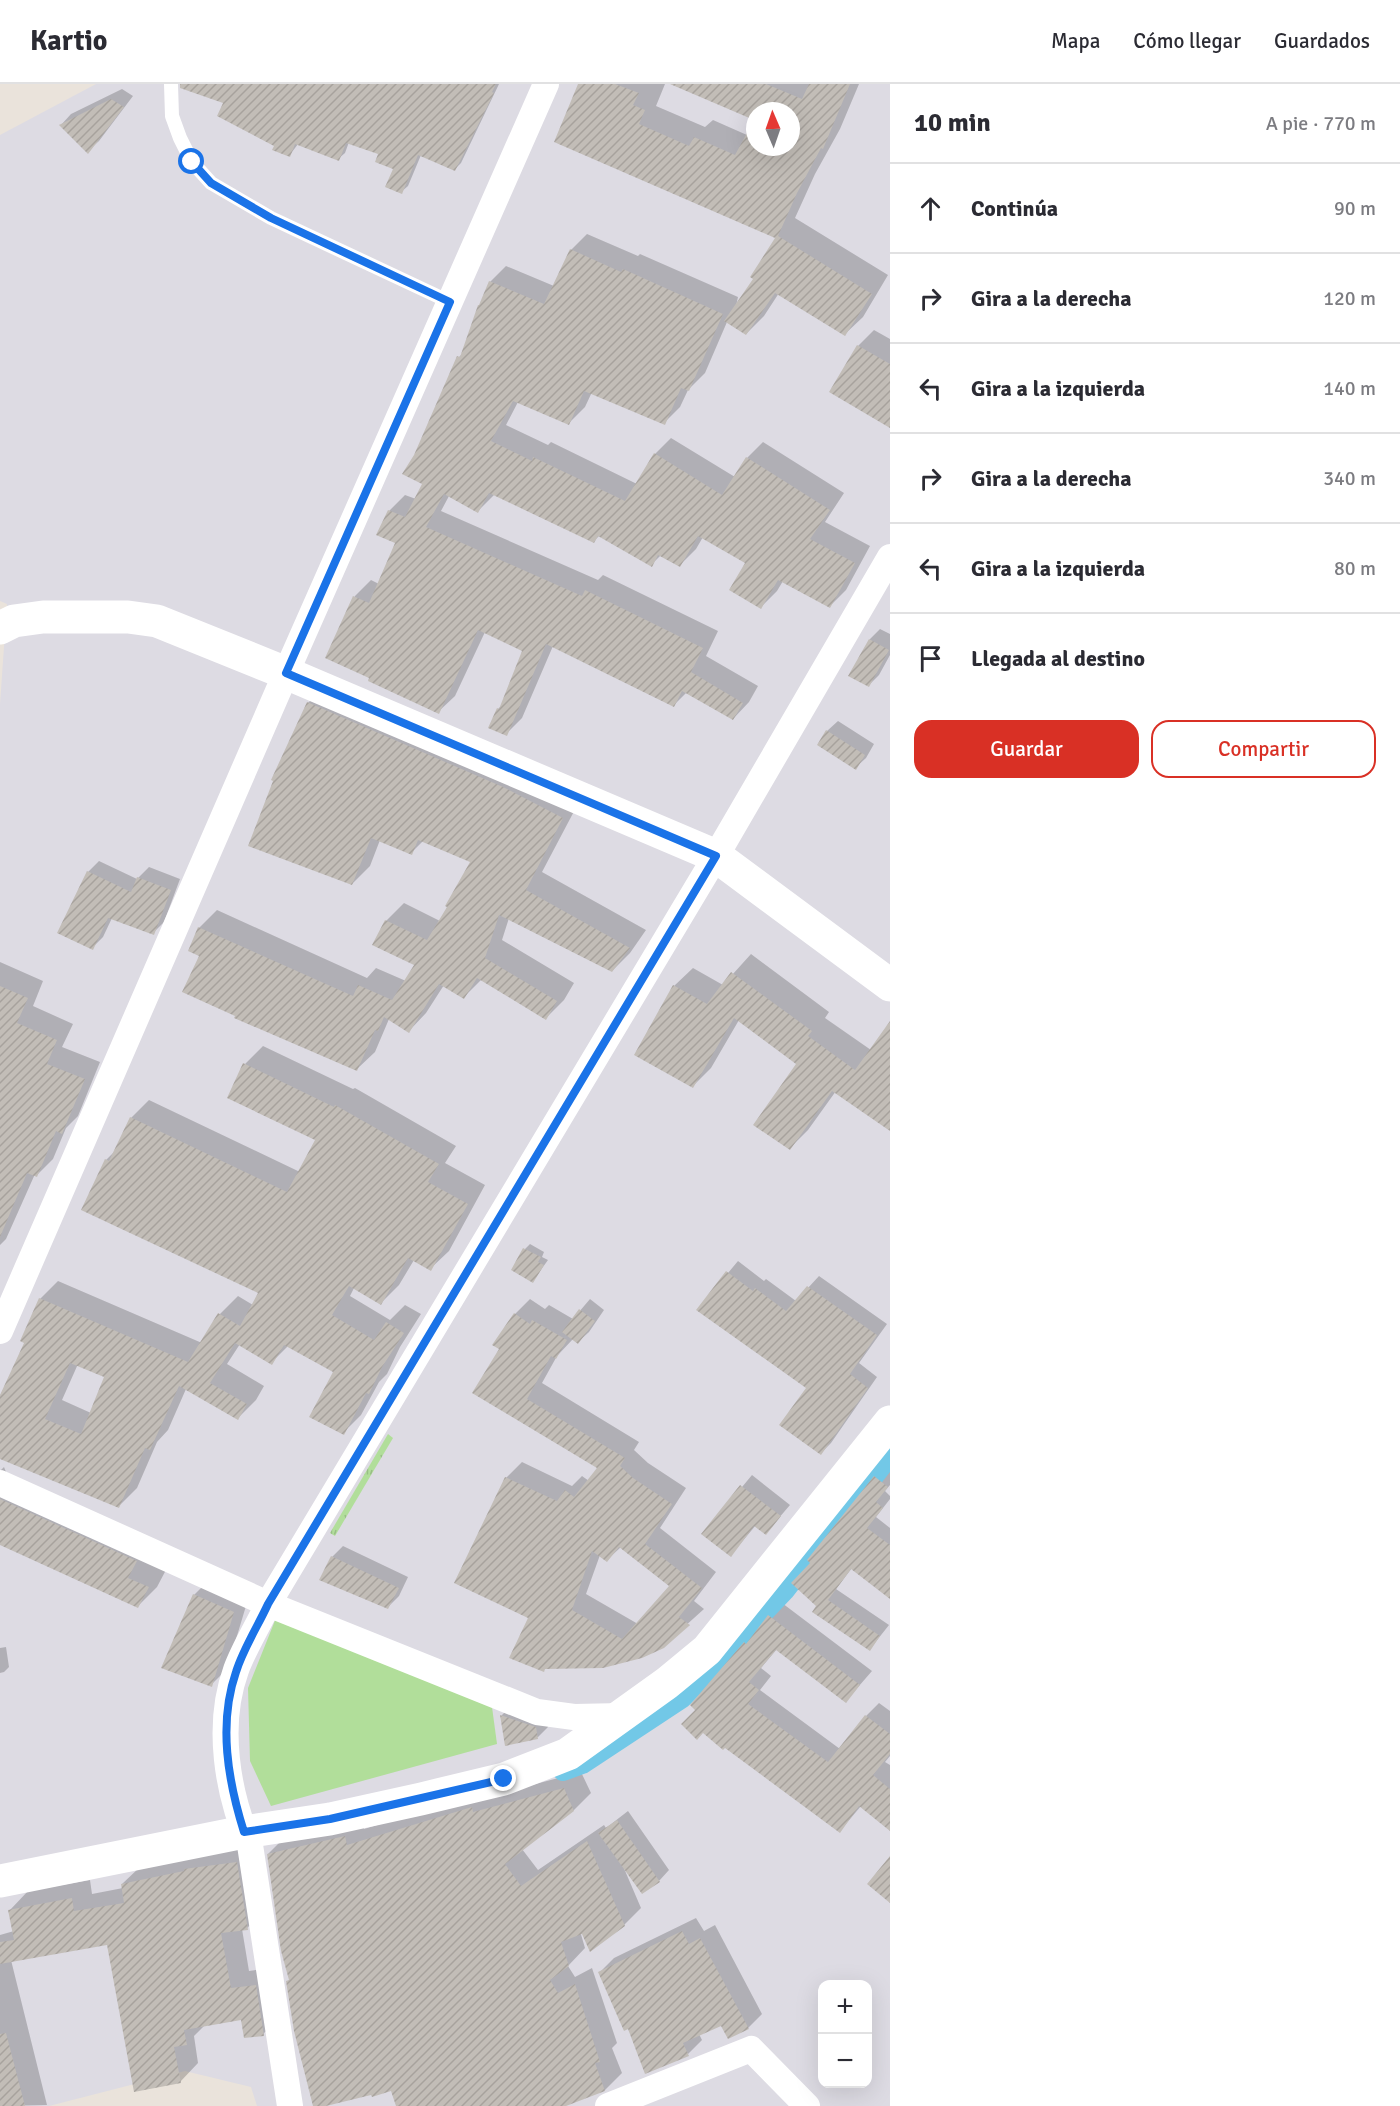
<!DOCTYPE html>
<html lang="es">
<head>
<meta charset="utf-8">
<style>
  :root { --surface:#fff; --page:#f7f7f7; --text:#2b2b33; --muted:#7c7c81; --line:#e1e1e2; --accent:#d93025 }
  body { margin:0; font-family:Signika,sans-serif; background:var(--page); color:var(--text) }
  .controls { position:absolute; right:18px; bottom:18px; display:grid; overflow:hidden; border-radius:12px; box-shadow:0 6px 24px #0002 }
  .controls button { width:54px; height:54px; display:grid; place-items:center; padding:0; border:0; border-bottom:2px solid var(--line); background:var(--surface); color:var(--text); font:30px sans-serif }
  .compass { position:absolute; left:746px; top:18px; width:54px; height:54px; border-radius:50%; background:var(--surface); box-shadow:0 6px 24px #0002; rotate:358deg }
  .stop { position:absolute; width:18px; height:18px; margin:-14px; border:4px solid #1a73e8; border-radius:50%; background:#fff }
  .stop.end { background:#1a73e8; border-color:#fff; box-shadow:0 2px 6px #0008 }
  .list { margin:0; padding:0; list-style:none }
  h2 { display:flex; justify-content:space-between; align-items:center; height:78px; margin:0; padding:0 24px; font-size:26px }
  h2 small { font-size:20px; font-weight:400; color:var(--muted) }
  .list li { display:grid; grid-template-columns:39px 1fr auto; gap:18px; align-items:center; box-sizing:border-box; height:90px; padding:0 24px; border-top:2px solid var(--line) }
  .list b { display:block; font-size:22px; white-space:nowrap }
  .list em { font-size:20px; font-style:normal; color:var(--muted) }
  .actions { display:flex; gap:12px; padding:18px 24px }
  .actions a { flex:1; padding:14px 0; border:2px solid var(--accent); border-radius:18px; text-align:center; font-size:21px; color:var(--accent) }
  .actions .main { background:var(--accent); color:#fff }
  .icon { flex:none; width:33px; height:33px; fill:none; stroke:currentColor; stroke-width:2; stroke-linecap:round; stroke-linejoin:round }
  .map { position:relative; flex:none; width:890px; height:2022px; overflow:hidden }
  header { display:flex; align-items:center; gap:36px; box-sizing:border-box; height:84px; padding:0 30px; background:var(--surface); border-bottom:2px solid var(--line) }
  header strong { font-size:28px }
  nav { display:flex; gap:33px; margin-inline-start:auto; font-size:21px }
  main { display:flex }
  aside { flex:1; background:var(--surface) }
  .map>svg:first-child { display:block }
  .industrial { fill:#dddbe3; fill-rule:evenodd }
  .grass { fill:url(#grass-tufts) }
  .park { fill:#b1de9a }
  .shadow { fill:#0003; fill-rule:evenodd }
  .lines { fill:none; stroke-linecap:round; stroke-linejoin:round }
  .canal { stroke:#72c8e7; stroke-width:22 }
  .building { fill:url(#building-hatch); fill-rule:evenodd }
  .lane { stroke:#fff; stroke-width:14 }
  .street { stroke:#fff; stroke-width:26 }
  .secondary { stroke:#fff; stroke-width:33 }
  .route { stroke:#1a73e8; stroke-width:8 }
</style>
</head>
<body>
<header>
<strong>Kartio</strong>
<nav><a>Mapa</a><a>Cómo llegar</a><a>Guardados</a></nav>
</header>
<main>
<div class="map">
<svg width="890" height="2022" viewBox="0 0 890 2022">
  <defs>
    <pattern id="grass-tufts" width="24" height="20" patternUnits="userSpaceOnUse" patternTransform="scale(1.5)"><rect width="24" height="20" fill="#b1de9a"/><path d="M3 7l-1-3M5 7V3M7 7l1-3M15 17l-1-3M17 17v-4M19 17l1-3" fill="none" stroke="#98be85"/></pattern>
    <pattern id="building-hatch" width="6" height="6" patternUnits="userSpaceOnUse" patternTransform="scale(1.5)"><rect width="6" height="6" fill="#c2bdb7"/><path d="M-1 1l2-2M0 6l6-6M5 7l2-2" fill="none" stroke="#a7a29d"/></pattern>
  </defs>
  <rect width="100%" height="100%" fill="#eae3db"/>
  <!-- industrial -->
  <path class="industrial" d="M96 0H890V2022H257L251 2003 185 1987 49 2022H0V620L7 520 0 517V51ZM755 27H791V63H755ZM822 1900H868V2000H822Z"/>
  <!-- grass -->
  <path class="grass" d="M388 1350 393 1354 335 1452 330 1449Z"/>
  <!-- park -->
  <path class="park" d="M276 1534 492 1623 497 1660 271 1722 250 1677 248 1604Z"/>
  <!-- shadow -->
  <path class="shadow" d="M211 0H499L461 79 454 86 421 71 408 102 401 108 395 84 380 70 349 58 345 69 338 75 298 60 289 72 225 18Z
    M582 0H665L656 22 705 43 713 36 747 51 755 36V63H791V27H755V34L671 0H859L840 45 815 90 795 134 888 191 863 233 845 250 779 209 764 232 746 250 727 238 705 289 688 306 680 323 664 339 592 308 585 323 569 339 518 318 506 341 548 361 551 358 637 400 655 370 671 354 735 393 747 374 763 358 844 409 825 438 870 462 846 506 830 522 783 497 777 507 761 523 747 479 703 453 696 465 680 481 661 471 651 481 600 451 594 457 495 410 478 427 449 412 441 427 598 496 603 491 718 547 706 572 758 602 749 618 733 635 687 608 674 621 553 562 522 634 506 650 498 625 502 621 524 566 485 548 455 612 438 628 371 593 327 573 355 512 371 496 379 500 396 458 389 427 405 411 416 415 424 399 415 371 459 273 464 268 490 198 506 182 554 202 571 166 587 150 638 172 640 170 738 213 736 222 755 195 777 153Z
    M122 5 133 12 99 57 88 67 61 41 71 30Z
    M874 246 890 255V342L858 262Z
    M880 545 890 550V571L879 591 869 601 870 555Z
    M326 601 580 716 542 788 646 846 630 869 612 887 509 834 502 856 574 899 564 916 546 934 482 895 464 913 444 901 426 929 409 947 389 935 375 968 357 985 201 871 199 844 217 826 367 894 376 884 406 897 416 881 386 837 404 819 440 837 472 777 424 756 411 769 380 756 370 782 352 800 308 619Z
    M838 637 874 660 866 674 855 684 827 647Z
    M99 777 137 795 149 783 180 795 164 838 153 849 112 834 103 853 92 864 88 788Z
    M751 870 829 928 825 934 871 966 890 940V1045L836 1007 808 1046 790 1064 799 980 739 936 711 984 693 1002 674 902 693 884 723 901Z
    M0 878 43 897 33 922 73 940 62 963 100 978 78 1032 66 1044 53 1075 37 1091 35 1090 6 1155 0 1161Z
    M263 962 353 1005 355 1004 456 1062 445 1079 485 1101 449 1167 430 1185 414 1176 399 1201 381 1219 354 1204 350 1212 390 1236 405 1221 421 1230 400 1263 387 1290 379 1298 361 1331 343 1349 335 1287 288 1262 271 1279 240 1260 227 1280 264 1302 256 1316 238 1334 186 1305 168 1346 157 1358 137 1404 119 1422 0 1373V1312L26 1258 40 1215 58 1197 202 1259 220 1230 238 1212 253 1221 260 1208 106 1076 116 1066 131 1034 149 1016 300 1088 318 1056 245 980ZM78 1280 106 1292 91 1329 62 1316Z
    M530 1160 544 1168 542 1173 548 1176 533 1197 525 1165Z
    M738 1177 764 1197 766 1195 796 1217 819 1192 887 1240 859 1279 877 1293 831 1359 821 1369 809 1303 698 1225Z
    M530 1215 545 1225 549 1221 573 1235 590 1215 604 1226 589 1248 578 1258 573 1255 557 1272 542 1299 639 1358 634 1366 648 1379 686 1404 660 1444 716 1488 694 1517 704 1525 663 1562 511 1573 530 1533 506 1394 522 1378 572 1402 582 1392 589 1397 600 1384 474 1308 501 1264 515 1230ZM621 1463 671 1502 638 1540 586 1510 600 1471 607 1476Z
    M4 1383 6 1388 167 1484 157 1503 138 1522 0 1460V1387Z
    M885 1383 890 1387V1401L885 1407 890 1412V1415L876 1433 890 1444V1484H852L836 1505 889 1541 870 1565 818 1522 813 1479 875 1393Z
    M752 1391 790 1421 766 1449 756 1441 731 1471 703 1450Z
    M343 1462 408 1493 399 1512 388 1523 332 1473Z
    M210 1495 249 1512 227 1585 211 1601 194 1511Z
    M782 1519 872 1587 846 1617 777 1565 761 1584 771 1592 760 1606 840 1665 866 1632 879 1619 890 1627V1672L885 1678 890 1681V1735L861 1722 840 1747 697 1626 745 1559Z
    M6 1563 9 1583 4 1588 0 1589V1564Z
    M512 1621 546 1633 548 1643 538 1653 506 1660 502 1631Z
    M581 1688 591 1709 574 1726 522 1765 538 1786 604 1741 606 1744 628 1727 669 1786 659 1797 623 1782 641 1824 624 1841 580 1847 585 1864 568 1882 575 1893 592 1884 617 1959 612 1964 622 1989 605 2006 562 2022H397L392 2005 314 2022 288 1897 290 1895 268 1770 285 1753 362 1736 364 1745 489 1707 490 1712Z
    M256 1760 266 1826 247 1844 242 1845 249 1887 274 1883 282 1932 263 1950 243 1935 205 1941 194 1952 198 1979 180 1998 109 1859 11 1876 47 2021 0 2022V1851L14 1847 10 1826 28 1807 90 1796 92 1810 123 1804 122 1800 141 1782Z
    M696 1834 704 1847 715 1841 762 1930 748 1944 722 1940 699 1950 702 1956 688 1970 628 1943 600 1888 614 1874Z"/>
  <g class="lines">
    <!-- canal -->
    <path class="canal" d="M563 1686 582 1679 682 1613 784 1506 890 1370"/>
  </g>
  <!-- building -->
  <path class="building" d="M180 0H496L492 8 494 9 455 87 418 71 402 110 385 103 393 85 375 78 378 70 346 59 339 77 295 60 290 73 272 66 274 62 217 32 223 19 180 4Z
    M578 0H615L639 9 633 21 645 26 639 40 689 62 694 53 735 71 754 36 670 0H766L802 15 809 0H850L823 65 821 64 797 109 778 152 872 210 845 252 775 209 746 251 724 237 753 195 750 193 775 154 554 58ZM755 27H791V63H755Z
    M111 15 124 23 88 70 59 41Z
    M570 165 621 188 623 185 723 230 689 307 681 304 665 341 584 307 569 341 513 317 491 357 532 377 533 373 625 417 654 369 722 411 746 373 830 426 810 455 855 479 830 524 778 496 761 525 729 506 745 479 698 452 680 483 658 471 652 483 598 452 594 459 489 409 478 429 444 410 426 443 582 512 585 506 703 564 691 588 743 619 733 636 682 607 674 623 546 560 507 652 488 644 497 624 499 625 522 567 478 546 439 630 368 597 369 594 325 574 353 512 369 519 395 459 376 451 388 426 405 433 422 400 402 390 414 371 457 272 460 273 478 221H479L489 197 544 220Z
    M857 261 890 280V344L829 308Z
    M869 555 889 566 869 603 848 592Z
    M307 618 503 703 563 734 526 806 630 864 612 888 499 831 485 874 557 917 546 936 477 894 464 915 439 900 409 949 384 933 378 947 375 946 357 987 234 934 235 932 182 908 199 872 188 867 198 843 353 912 358 901 392 916 414 881 372 861 385 836 427 856 447 823 445 822 470 778 418 756 412 771 371 754 352 801 248 762 273 697 271 696Z
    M826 646 865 671 856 686 817 661Z
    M87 787 131 808 137 793 171 806 154 851 108 834 93 866 57 849Z
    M731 888 812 947 808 952 855 986 890 937V1047L832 1007 790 1066 753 1041 796 980 734 934 693 1004 634 971 673 901 707 920Z
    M0 902 28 914 17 939 57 956 47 980 85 995 62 1050 56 1047 37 1093 27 1089 0 1153Z
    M243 979 334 1023 335 1021 439 1080 428 1098 468 1120 431 1187 408 1174 381 1221 349 1202 332 1231 374 1256 386 1238 404 1249 382 1283 369 1310 366 1309 344 1351 309 1333 333 1288 284 1261 272 1281 235 1259 210 1299 247 1320 238 1336 179 1302 150 1366 145 1364 119 1424 0 1375V1311L24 1259 20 1257 39 1214 188 1278 218 1229 240 1242 258 1209 81 1126 105 1075 109 1077 130 1033 287 1108 315 1056 227 1014ZM70 1279 104 1293 81 1350 45 1335Z
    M523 1164 541 1173 538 1178 544 1181 533 1199 511 1186Z
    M726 1187 753 1207 755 1204 786 1227 807 1202 877 1251 850 1290 868 1304 821 1371 779 1341 806 1304 696 1226Z
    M579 1225 595 1237 578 1260 562 1248Z
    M514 1229 530 1240 532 1236 567 1256 556 1275 551 1272 527 1315 625 1374 620 1382 633 1394 672 1420 645 1460 702 1504 679 1533 690 1541 664 1564 642 1574 603 1584 545 1585 544 1588 509 1574 528 1534 454 1499 505 1393 557 1417 565 1406 574 1413 597 1384 472 1309 499 1265 492 1261ZM619 1463 669 1502 622 1555 572 1526 592 1467 607 1478Z
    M874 1392 888 1403 876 1418 883 1424 867 1444 890 1461V1515L851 1485 828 1516 880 1552 870 1567 812 1528 816 1522 791 1499 810 1479 807 1476Z
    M740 1401 781 1432 766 1451 754 1442 731 1473 701 1450Z
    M0 1415 137 1477 128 1494 149 1503 138 1524 0 1461Z
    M331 1472 399 1504 388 1525 319 1496Z
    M193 1510 234 1528 212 1603 161 1584Z
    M768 1531 860 1601 846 1619 776 1566 749 1598 759 1606 748 1620 828 1678 865 1631 890 1650V1670L873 1691 890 1705V1747L859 1722 840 1749 725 1664 723 1666 703 1649 697 1656 681 1640 695 1626 690 1621 744 1558 746 1560Z
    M500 1631 536 1643 538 1655 505 1662Z
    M564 1704 574 1727 505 1780 521 1802 587 1757 625 1842 590 1868 582 1850 561 1858 569 1882 550 1896 558 1909 575 1900 600 1978 595 1979 605 2007 566 2022H396L391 2007 372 2013 371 2011 326 2022H313L294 1947 286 1897 289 1896 281 1867 267 1770 345 1752 347 1761 472 1723 473 1728Z
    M617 1736 660 1798 642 1810 598 1749Z
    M890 1772V1819L867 1800Z
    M237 1778 248 1846 221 1849 231 1904 256 1901 264 1952 244 1954 241 1936 184 1946 187 1961 174 1963 181 1999 134 2008 107 1861 0 1880V1858L14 1856 8 1826 72 1814 74 1827 124 1819 121 1800 184 1787V1785Z
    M682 1847 689 1860 700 1854 749 1945 728 1955 721 1942 683 1959 689 1972 645 1990 628 1945 624 1947 598 1888Z
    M6 1949 25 2022H0V1950Z"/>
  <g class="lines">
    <!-- lane -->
    <path class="lane" d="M171 0 172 32 180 54 192 78 211 99 271 134 450 218"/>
    <!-- street -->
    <path class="street" d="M0 1247 286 589 546 0
      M0 1399 268 1520 537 1628 574 1633 623 1632
      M290 2022 250 1761C227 1709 216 1641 236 1586 244 1564 258 1542 268 1520L716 772 890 473
      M608 2022 751 1965 807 2022"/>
    <!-- secondary -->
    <path class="secondary" d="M0 544 14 537 43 533H128L157 537 286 589 716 772 890 901
      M0 1797 244 1748 330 1735 421 1715 504 1695 568 1670 667 1599 707 1566 890 1338"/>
  </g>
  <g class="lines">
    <!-- route -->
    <path class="route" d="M192 78 211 99 271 134 450 218 286 589 716 772 268 1520C258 1542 243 1565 236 1588 218 1640 228 1697 244 1748L330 1735 504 1695"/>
  </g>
</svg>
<div class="controls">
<button>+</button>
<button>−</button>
</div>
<svg class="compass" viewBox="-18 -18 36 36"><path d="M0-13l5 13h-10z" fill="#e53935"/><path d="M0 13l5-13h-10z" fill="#7c7c81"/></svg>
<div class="stop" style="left:192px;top:78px"></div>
<div class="stop end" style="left:504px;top:1695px"></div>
</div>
<aside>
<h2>10 min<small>A pie · 770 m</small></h2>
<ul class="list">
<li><svg class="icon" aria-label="ahead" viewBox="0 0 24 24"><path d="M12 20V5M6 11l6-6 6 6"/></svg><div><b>Continúa</b></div><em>90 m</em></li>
<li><svg class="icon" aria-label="right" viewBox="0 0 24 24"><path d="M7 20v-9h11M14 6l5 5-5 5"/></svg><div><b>Gira a la derecha</b></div><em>120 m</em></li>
<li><svg class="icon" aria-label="left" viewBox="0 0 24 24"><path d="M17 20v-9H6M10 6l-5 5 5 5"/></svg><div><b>Gira a la izquierda</b></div><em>140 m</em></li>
<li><svg class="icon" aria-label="right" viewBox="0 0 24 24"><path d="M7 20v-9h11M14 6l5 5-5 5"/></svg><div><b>Gira a la derecha</b></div><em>340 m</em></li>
<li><svg class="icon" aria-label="left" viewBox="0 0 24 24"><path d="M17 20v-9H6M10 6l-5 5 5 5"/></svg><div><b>Gira a la izquierda</b></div><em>80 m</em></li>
<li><svg class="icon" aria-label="arrive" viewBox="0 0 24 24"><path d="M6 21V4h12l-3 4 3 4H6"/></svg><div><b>Llegada al destino</b></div></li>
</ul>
<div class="actions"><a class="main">Guardar</a><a>Compartir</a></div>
</aside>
</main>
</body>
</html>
